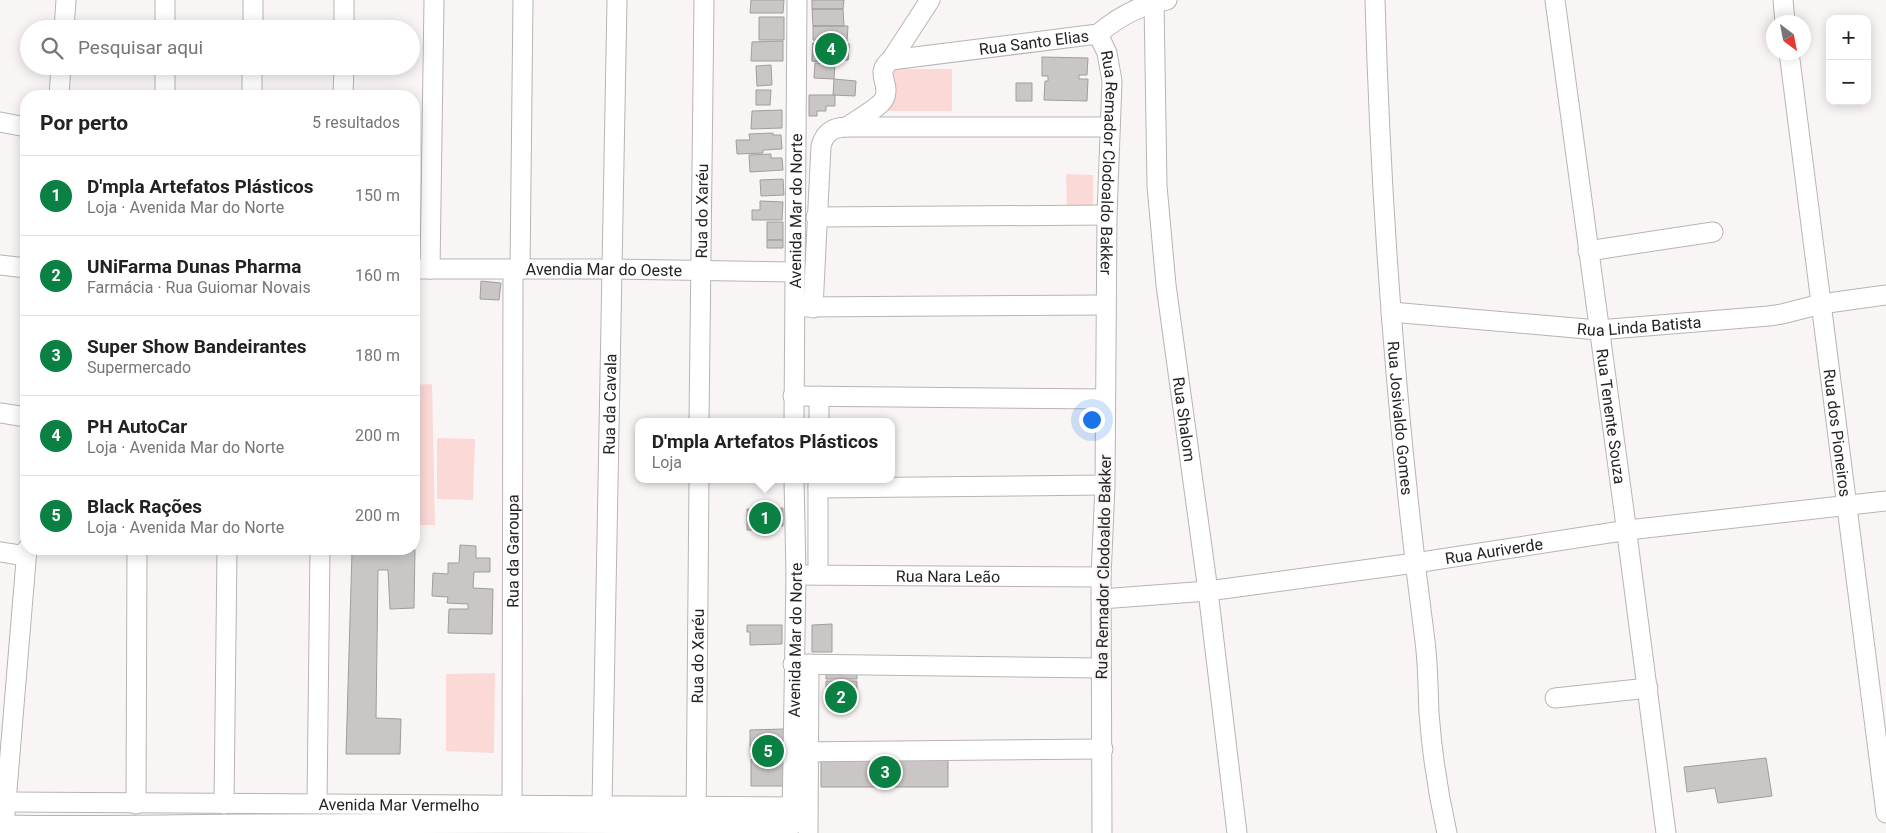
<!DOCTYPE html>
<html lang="pt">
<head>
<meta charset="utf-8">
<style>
  :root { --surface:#fff; --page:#f2f2f2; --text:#222; --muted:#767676; --line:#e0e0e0; --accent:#0b8043 }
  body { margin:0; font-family:Roboto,sans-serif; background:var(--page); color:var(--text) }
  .controls { position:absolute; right:15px; top:15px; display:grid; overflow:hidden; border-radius:10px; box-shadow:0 2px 12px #0003 }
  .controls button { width:45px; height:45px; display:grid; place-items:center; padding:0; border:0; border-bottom:1px solid var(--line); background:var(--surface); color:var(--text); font:25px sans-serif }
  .compass { position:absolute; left:1766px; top:15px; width:45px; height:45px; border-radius:50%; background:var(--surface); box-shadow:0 2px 12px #0003; rotate:148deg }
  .you { position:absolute; left:1091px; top:419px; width:18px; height:18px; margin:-12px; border:4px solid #fff; border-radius:50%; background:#1a73e8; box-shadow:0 0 0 8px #1a73e833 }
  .badge { display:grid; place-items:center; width:32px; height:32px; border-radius:50%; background:var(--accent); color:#fff; font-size:16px; font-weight:700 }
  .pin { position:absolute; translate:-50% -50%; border:2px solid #fff; box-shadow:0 1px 5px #0006 }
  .popup { position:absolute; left:635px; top:418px; width:260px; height:65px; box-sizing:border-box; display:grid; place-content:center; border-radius:10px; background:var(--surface); filter:drop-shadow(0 1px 4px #0005); font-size:16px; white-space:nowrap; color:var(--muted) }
  .popup b { font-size:19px; color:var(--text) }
  .popup::after { content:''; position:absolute; left:50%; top:100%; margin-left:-10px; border:10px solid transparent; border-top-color:var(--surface) }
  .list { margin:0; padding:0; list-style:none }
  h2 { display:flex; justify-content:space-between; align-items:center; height:65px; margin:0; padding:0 20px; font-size:21px }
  h2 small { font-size:16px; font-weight:400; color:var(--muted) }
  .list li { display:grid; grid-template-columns:32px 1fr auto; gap:15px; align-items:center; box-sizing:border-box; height:80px; padding:0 20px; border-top:1px solid var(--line) }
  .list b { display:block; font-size:19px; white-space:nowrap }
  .list p { margin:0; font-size:16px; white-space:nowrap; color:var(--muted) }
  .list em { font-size:16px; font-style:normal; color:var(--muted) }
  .icon { flex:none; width:28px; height:28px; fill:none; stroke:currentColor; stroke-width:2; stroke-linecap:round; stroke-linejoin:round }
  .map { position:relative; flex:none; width:1886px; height:833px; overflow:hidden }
  .search { position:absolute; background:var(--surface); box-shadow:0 2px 12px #0003; left:20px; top:20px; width:400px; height:55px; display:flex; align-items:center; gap:12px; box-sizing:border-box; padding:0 18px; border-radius:28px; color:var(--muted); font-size:19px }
  .panel { position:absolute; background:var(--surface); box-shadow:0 2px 12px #0003; left:20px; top:90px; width:400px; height:465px; border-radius:20px }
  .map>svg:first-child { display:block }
  .pitch { fill:#fad9d7 }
  .building { fill:#cac6c6; stroke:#a19d9d }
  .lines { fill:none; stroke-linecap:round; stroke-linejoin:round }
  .minor-casing { stroke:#b8b4b4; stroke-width:21 }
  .minor { stroke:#fff; stroke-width:19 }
  .labels { text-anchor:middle; stroke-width:4; stroke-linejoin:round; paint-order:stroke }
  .street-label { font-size:16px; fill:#252323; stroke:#f9f5f5 }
</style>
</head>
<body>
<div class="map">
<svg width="1886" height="833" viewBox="0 0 1886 833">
  <rect width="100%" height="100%" fill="#f9f5f5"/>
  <!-- pitch -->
  <path class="pitch" d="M887 69H952V111H885Z
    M1066 174 1093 175V210L1067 209Z
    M432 384 435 525H414V385Z
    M437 438 475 439 473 500 437 499Z
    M495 673 494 753 446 751V674Z"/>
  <!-- building -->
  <path class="building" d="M751 0H784L783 13H750Z
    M812 0H844L843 9H812Z
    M812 9H843L844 26H813Z
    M759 17H784V40H759Z
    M813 26H848L847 42 813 40Z
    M783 41V61H751L752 42Z
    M813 43 849 44 848 60 832 59 833 53H830L829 62 812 61Z
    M813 43 833 45V53H830L829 62 812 61Z
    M833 43 849 44 848 60 832 59Z
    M1042 57 1088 58 1087 75H1079V79H1088L1087 101 1044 100 1045 81H1048V76H1042Z
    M815 63 835 64 834 79 814 78Z
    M771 65 772 85 757 86 756 66Z
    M834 79 856 81 855 96 833 95Z
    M1016 83H1032V101H1016Z
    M756 90H771L770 105H756Z
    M809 95H835V106H826V111H817V116H809Z
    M782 110V128L751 129 752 111Z
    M773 133V135H781L782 149 763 150V153L737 154 736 140H750L749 134Z
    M771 154V158H782L783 170 750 172 749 155Z
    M783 179 784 195 761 196 760 180Z
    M760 201 783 202 782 220H752V210H760Z
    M767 222H783V240H767Z
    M767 240H783V248H767Z
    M481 281 501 283 499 300 480 299Z
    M783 508V526H755V530H747V509Z
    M460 545 476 546V558H490V572H474L473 588 493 589 492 634 448 633 449 609H468V604L447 603 448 597 432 596 433 573 448 574V563H459Z
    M415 550 414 608 390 609 388 570H378L376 718 401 719 400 754H346L352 552Z
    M832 624V652H812V625Z
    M747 625H782V644L750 645V632H747Z
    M857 666V679H826V667Z
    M826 681H857V691H826Z
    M826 691H857V703L826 704Z
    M784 729 785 744 750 745V730Z
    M785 744V756L751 757 750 745Z
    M948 756V787H821V757Z
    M1766 758 1772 796 1718 803 1715 788 1687 792 1684 767Z
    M751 759H785L784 786H751Z"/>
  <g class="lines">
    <!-- minor casing -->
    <g class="minor-casing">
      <g id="minor">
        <path id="s1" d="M1375 0C1381 214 1397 428 1425 641 1428 665 1428 689 1429 713 1432 753 1438 793 1447 833"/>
        <path id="s2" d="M1555 0C1592 278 1631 555 1666 833"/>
        <path d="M1783 0 1785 22"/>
        <path id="s3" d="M1154 2 1157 186 1166 285 1208 591 1237 833"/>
        <path d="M64 29 66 0"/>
        <path d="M165 29V0"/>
        <path d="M253 29V0"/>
        <path d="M344 29V0"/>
        <path id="s4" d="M1098 34 1107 53 1112 81 1107 215 1105 485 1101 577 1102 833"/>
        <path id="s5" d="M1789 52 1886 813"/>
        <path id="s6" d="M891 60 1098 34C1117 18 1142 4 1167 0"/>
        <path d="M59 96 61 66"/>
        <path d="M165 96V66"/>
        <path d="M252 96V66"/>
        <path d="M343 96 344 66"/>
        <path d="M0 122 26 127"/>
        <path d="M847 127C855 121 880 107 884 99 892 84 873 73 891 60L930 0"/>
        <path d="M816 217 1107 215"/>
        <path d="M1588 251 1713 232"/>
        <path d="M0 265 26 268"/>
        <path id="s7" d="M414 269H611L794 272"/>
        <path d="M430 269 434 0"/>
        <path d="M520 270 523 0"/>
        <path d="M802 307 1106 305"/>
        <path d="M813 308 821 146C825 132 833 127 847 127H1110"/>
        <path id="s8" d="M1391 312 1598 330 1769 316 1782 314 1821 304 1886 295"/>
        <path d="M793 396 1105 399"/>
        <path d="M0 413 26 417"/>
        <path id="s9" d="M699 422 704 0"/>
        <path id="s10" d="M794 422 797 0"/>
        <path d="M819 422V396"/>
        <path d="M818 479V575"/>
        <path d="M818 488 1105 485"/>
        <path d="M0 552 26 556"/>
        <path id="s11" d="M796 575 1101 577"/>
        <path id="s12" d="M1101 599 1208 591 1415 563 1628 530 1886 501"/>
        <path d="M793 664 1101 668"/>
        <path d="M1555 698 1648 688"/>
        <path d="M793 752 1103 749"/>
        <path id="s13" d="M5 802 792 807"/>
        <path d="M317 803 320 549"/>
        <path d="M136 804 137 549"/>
        <path d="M224 804 227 549"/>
        <path id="s14" d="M602 806 617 0"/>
        <path d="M5 814 27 549"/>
        <path id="s15" d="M512 816 513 270"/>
        <path id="s16" d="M792 818 796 575 794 479"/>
        <path id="s17" d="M696 820 699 479"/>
        <path d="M4 825C98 827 191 824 285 824 454 823 623 822 792 825"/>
        <path d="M808 833 809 664"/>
      </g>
    </g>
    <!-- minor -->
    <use href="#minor" class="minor"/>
  </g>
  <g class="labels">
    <!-- street labels -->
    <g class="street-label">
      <text dy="6" stroke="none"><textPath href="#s6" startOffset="144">Rua Santo Elias</textPath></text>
      <text dy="6" stroke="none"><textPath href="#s4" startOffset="131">Rua Remador Clodoaldo Bakker</textPath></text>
      <text dy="6" stroke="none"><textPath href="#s9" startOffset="211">Rua do Xaréu</textPath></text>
      <text dy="6" stroke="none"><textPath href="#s10" startOffset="211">Avenida Mar do Norte</textPath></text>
      <text dy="6" stroke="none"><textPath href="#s7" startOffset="190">Avendia Mar do Oeste</textPath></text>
      <text dy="6" stroke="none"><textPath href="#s8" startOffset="249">Rua Linda Batista</textPath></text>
      <text dy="6" stroke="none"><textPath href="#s14" startOffset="402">Rua da Cavala</textPath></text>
      <text dy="6" stroke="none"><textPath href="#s2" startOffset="420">Rua Tenente Souza</textPath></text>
      <text dy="6" stroke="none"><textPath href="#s1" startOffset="419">Rua Josivaldo Gomes</textPath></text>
      <text dy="6" stroke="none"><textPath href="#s3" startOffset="419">Rua Shalom</textPath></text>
      <text dy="6" stroke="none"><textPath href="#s5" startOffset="384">Rua dos Pioneiros</textPath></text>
      <text dy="6" stroke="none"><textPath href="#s15" startOffset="265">Rua da Garoupa</textPath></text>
      <text dy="6" stroke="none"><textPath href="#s12" startOffset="396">Rua Auriverde</textPath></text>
      <text transform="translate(1103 567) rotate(-89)" y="6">Rua Remador Clodoaldo Bakker</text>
      <text dy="6" stroke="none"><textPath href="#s11" startOffset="152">Rua Nara Leão</textPath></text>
      <text dy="6" stroke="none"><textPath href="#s16" startOffset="178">Avenida Mar do Norte</textPath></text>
      <text dy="6" stroke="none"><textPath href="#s17" startOffset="164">Rua do Xaréu</textPath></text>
      <text dy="6" stroke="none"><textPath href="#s13" startOffset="394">Avenida Mar Vermelho</textPath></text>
    </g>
  </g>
</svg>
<div class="controls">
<button>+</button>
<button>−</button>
</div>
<svg class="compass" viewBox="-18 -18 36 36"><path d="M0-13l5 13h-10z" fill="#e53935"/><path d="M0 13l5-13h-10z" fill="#767676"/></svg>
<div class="you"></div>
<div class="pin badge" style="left:765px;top:518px">1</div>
<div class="popup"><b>D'mpla Artefatos Plásticos</b>Loja</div>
<div class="pin badge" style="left:841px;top:697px">2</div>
<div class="pin badge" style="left:885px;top:772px">3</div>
<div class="pin badge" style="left:831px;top:49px">4</div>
<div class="pin badge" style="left:768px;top:751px">5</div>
<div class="search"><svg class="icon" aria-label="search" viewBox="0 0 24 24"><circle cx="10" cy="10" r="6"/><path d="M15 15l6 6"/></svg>Pesquisar aqui</div>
<section class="panel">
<h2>Por perto<small>5 resultados</small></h2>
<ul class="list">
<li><span class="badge">1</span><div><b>D'mpla Artefatos Plásticos</b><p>Loja · Avenida Mar do Norte</p></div><em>150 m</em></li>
<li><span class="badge">2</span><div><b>UNiFarma Dunas Pharma</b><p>Farmácia · Rua Guiomar Novais</p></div><em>160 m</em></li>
<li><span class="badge">3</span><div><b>Super Show Bandeirantes</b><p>Supermercado</p></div><em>180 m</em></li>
<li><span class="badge">4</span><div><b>PH AutoCar</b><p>Loja · Avenida Mar do Norte</p></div><em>200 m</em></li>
<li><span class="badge">5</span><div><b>Black Rações</b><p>Loja · Avenida Mar do Norte</p></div><em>200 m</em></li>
</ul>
</section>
</div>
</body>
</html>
